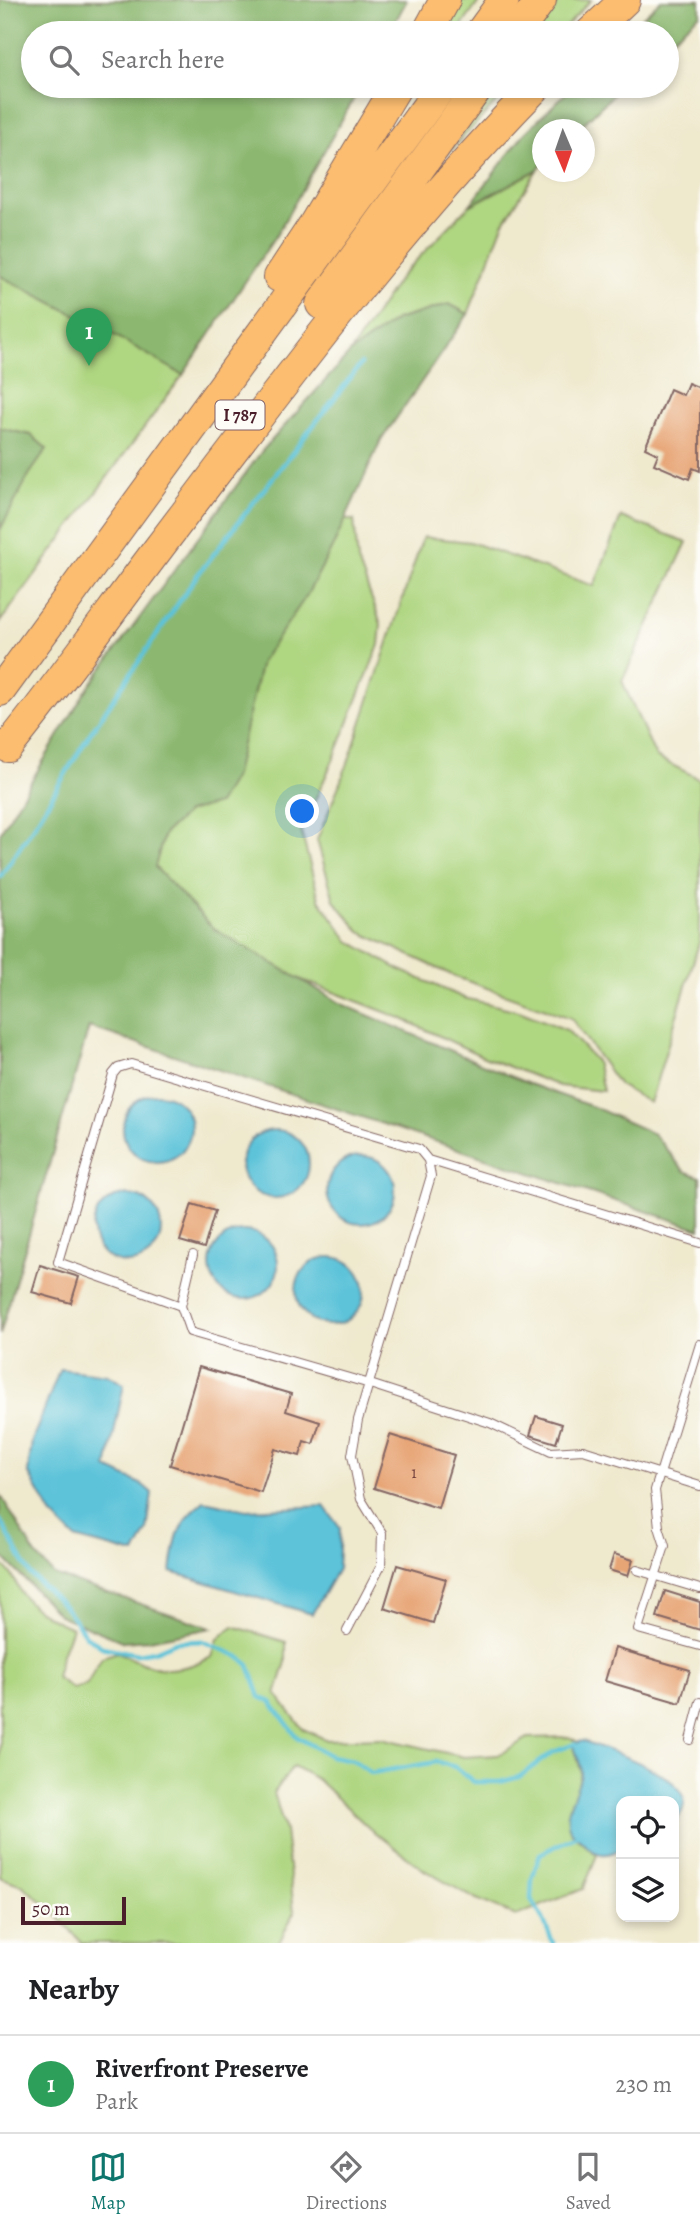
<!DOCTYPE html>
<html lang="en">
<head>
<meta charset="utf-8">
<style>
  :root { --surface:#fff; --page:#f6f6f6; --text:#202124; --muted:#757577; --line:#e0e0e0; --accent:#0f766e }
  body { margin:0; font-family:Alegreya,serif; background:var(--page); color:var(--text) }
  .controls { position:absolute; right:21px; bottom:21px; display:grid; overflow:hidden; border-radius:14px; box-shadow:0 4px 10px #0003 }
  .controls button { width:63px; height:63px; display:grid; place-items:center; padding:0; border:0; border-bottom:2px solid var(--line); background:var(--surface); color:var(--text); font:35px sans-serif }
  .compass { position:absolute; left:532px; top:119px; width:63px; height:63px; border-radius:50%; background:var(--surface); box-shadow:0 4px 10px #0003; rotate:178deg }
  .scale { position:absolute; left:21px; bottom:18px; width:105px; box-sizing:border-box; padding-left:7px; border:4px solid #4a1f2b; border-top:0; font-size:19px; line-height:24px; white-space:nowrap; color:#4a1f2b; -webkit-text-stroke:5px #fdfcf7; paint-order:stroke }
  .you { position:absolute; left:303px; top:812px; width:24px; height:24px; margin:-18px; border:5px solid #fff; border-radius:50%; background:#1a73e8; box-shadow:0 0 0 10px #1a73e833 }
  .badge { display:grid; place-items:center; width:46px; height:46px; border-radius:50%; background:var(--accent); color:#fff; font-size:23px; font-weight:700 }
  .pin { position:absolute; translate:-50% -58px; filter:drop-shadow(0 2px 4px #0008) }
  .pin::after { content:''; position:absolute; top:37px; width:24px; height:21px; background:inherit; clip-path:polygon(0 0,100% 0,50% 100%) }
  .list { margin:0; padding:0; list-style:none }
  h2 { display:flex; justify-content:space-between; align-items:center; height:91px; margin:0; padding:0 28px; font-size:30px }
  h2 small { font-size:23px; font-weight:400; color:var(--muted) }
  .list li { display:grid; grid-template-columns:46px 1fr auto; gap:21px; align-items:center; box-sizing:border-box; height:98px; padding:0 28px; border-top:2px solid var(--line) }
  .list b { display:block; font-size:26px; white-space:nowrap }
  .list p { margin:0; font-size:23px; white-space:nowrap; color:var(--muted) }
  .list em { font-size:23px; font-style:normal; color:var(--muted) }
  .icon { flex:none; width:38px; height:38px; fill:none; stroke:currentColor; stroke-width:2; stroke-linecap:round; stroke-linejoin:round }
  .map { position:relative; flex:none; width:700px; height:1943px; overflow:hidden }
  .search { position:absolute; background:var(--surface); box-shadow:0 4px 10px #0003; left:21px; right:21px; top:21px; height:77px; display:flex; align-items:center; gap:18px; box-sizing:border-box; padding:0 24px; border-radius:38px; color:var(--muted); font-size:26px }
  .sheet { height:189px; background:var(--surface) }
  nav { display:flex; justify-content:space-around; align-items:center; box-sizing:border-box; height:98px; border-top:2px solid var(--line); background:var(--surface); font-size:19px; color:var(--muted) }
  nav a { display:grid; justify-items:center; gap:4px }
  nav .on { color:var(--accent) }
  .map>svg:first-child { display:block }
  .green { fill:#afd681; stroke:#7c7a56; stroke-width:2 }
  .forest { fill:#8bb76f; stroke:#6a6b4d; stroke-width:2 }
  .water { fill:#5cc3d9; stroke:#537182; stroke-width:2 }
  .lines { fill:none; stroke-linecap:round; stroke-linejoin:round }
  .stream { stroke:#5cc3d9; stroke-width:4.5 }
  .building { fill:#e7a474 }
  .service-casing { stroke:#846664; stroke-width:10 }
  .motorway-casing { stroke:#846664; stroke-width:32 }
  .service { stroke:#fff; stroke-width:8 }
  .motorway { stroke:#fcbd6f; stroke-width:30 }
  .labels { text-anchor:middle; stroke-width:6; stroke-linejoin:round; paint-order:stroke }
  .number-label { font-size:16px; fill:#71403d }
  .shield { fill:#fdfcf7; stroke:#806168; stroke-width:2 }
  .shield-label { font-size:18px; font-weight:bold; fill:#4a1f2b }
</style>
</head>
<body>
<div class="map">
<svg width="700" height="1943" viewBox="0 0 700 1943">
  <rect width="100%" height="100%" fill="#fdfcf7"/>
  <filter id="ink" filterUnits="userSpaceOnUse"><feTurbulence type="fractalNoise" baseFrequency=".0143" numOctaves="2"/><feDisplacementMap in="SourceGraphic" scale="14" xChannelSelector="R" yChannelSelector="G"/><feConvolveMatrix kernelMatrix="1 2 1 2 8 2 1 2 1" color-interpolation-filters="sRGB"/></filter>
  <filter id="wash" filterUnits="userSpaceOnUse"><feTurbulence type="fractalNoise" baseFrequency=".00686" numOctaves="4" result="noise"/><feDisplacementMap in="SourceGraphic" scale="28" xChannelSelector="R" yChannelSelector="G"/><feGaussianBlur stdDeviation="1.57" result="paint"/><feColorMatrix in="noise" values="0 0 0 0 0 0 0 0 0 0 0 0 0 0 0 0 0 1.4 0 .05"/><feComposite in="paint" operator="in"/></filter>
  <g filter="url(#wash)">
    <rect width="100%" height="100%" fill="#efe9ce"/>
    <!-- green -->
    <path class="green" d="M0 0 33 33V86L174 370 183 375 0 622Z
      M461 0H480L457 33H444Z
      M560 0H591L560 33H536Z
      M497 86H511L448 154Z
      M537 170 503 224 468 314 449 304 396 320 350 353 401 276 469 206Z
      M621 517 687 542 622 681 656 757 700 779V940L650 1103 619 1085 571 1018 456 977 360 932 334 900 317 840 348 763 423 537 470 542 594 586Z
      M307 520H354L358 561 381 624 379 645 334 758 301 831 319 899 349 941 398 969 464 998 519 1011 567 1030 596 1061 603 1091 559 1086 484 1057 403 1019 230 952 110 848Z
      M0 1563C16 1575 14 1584 25 1598 35 1612 57 1621 72 1628L61 1657 56 1677 73 1689 87 1684 102 1657 118 1652C155 1671 173 1676 212 1657L218 1639 233 1626 286 1642V1662L276 1694 303 1729 327 1740 381 1738 464 1757 498 1755 528 1738 569 1737 578 1742 575 1749 581 1771 569 1827 575 1836 597 1855 583 1889 516 1916 472 1897 424 1870 369 1828 317 1779 293 1766 274 1793 285 1831 294 1912 279 1943H82L53 1911 22 1885 0 1877Z"/>
    <!-- forest -->
    <path class="forest" d="M0 0H407L389 33H33V86H361L277 234 183 375 105 330 0 276Z
      M661 0H700V14L667 43V33H626Z
      M573 86H622L578 129 542 130V165L537 170 469 206 524 134Z
      M449 304 468 314 380 442 335 542 307 595 261 662 235 775 218 804 188 812 164 834 155 867 214 929 344 1005 529 1084 596 1108 654 1134 684 1171 700 1177V1229L89 1027 0 1335V833L85 692 262 451 350 353 396 320Z
      M0 428 31 435 47 449 29 475 0 530Z
      M0 1494 35 1554 54 1575 212 1628 149 1640 124 1642 59 1615 0 1554Z"/>
    <!-- water -->
    <path class="water" d="M123 1128a34 34 0 1 1 68 0a34 34 0 1 1-68 0Z
      M241 1164a34 34 0 1 1 68 0a34 34 0 1 1-68 0Z
      M327 1190a34 34 0 1 1 68 0a34 34 0 1 1-68 0Z
      M93 1229a34 34 0 1 1 68 0a34 34 0 1 1-68 0Z
      M210 1265a34 34 0 1 1 68 0a34 34 0 1 1-68 0Z
      M296 1291a34 34 0 1 1 68 0a34 34 0 1 1-68 0Z
      M60 1369 107 1375 124 1384 107 1468 143 1485 152 1493 147 1531 135 1554 75 1538 51 1514 28 1472 32 1441Z
      M204 1501 247 1510 324 1506 340 1528 338 1569 312 1614 171 1572C175 1538 177 1523 204 1501Z
      M584 1741C609 1751 667 1769 682 1793 688 1804 681 1815 674 1824V1801H621V1849C608 1856 598 1857 587 1846 582 1840 576 1837 571 1831 560 1813 579 1791 581 1773 582 1764 576 1755 574 1746L578 1742Z"/>
    <g class="lines">
      <!-- stream -->
      <path class="stream" d="M0 877 34 826 89 735 196 577 361 364
        M0 1520 30 1574 66 1608 87 1637 102 1647 137 1654 155 1651 176 1642 202 1641 238 1656 249 1665 260 1697 271 1702 297 1737 331 1756 353 1760 371 1773 437 1762 455 1767 474 1782H500L519 1777 553 1752 575 1744
        M553 1943 543 1919 531 1899 532 1879 540 1854 575 1836"/>
    </g>
    <g id="blocks">
      <!-- building -->
      <path class="building" d="M688 383 700 388V471L693 468 689 479 654 464 658 454 645 448 670 389 683 395Z
        M192 1204 215 1211 204 1248 180 1241Z
        M40 1265 79 1277 71 1303 32 1292Z
        M199 1367 291 1394 286 1411 320 1422 313 1444 304 1441 300 1456 275 1449 261 1492 170 1465Z
        M536 1416 562 1424 556 1443 530 1435Z
        M390 1435 454 1455 438 1508 374 1488Z
        M614 1554 633 1560 628 1576 609 1570Z
        M397 1565 446 1579 433 1623 384 1608Z
        M665 1591 700 1602V1630L657 1617Z
        M615 1648 690 1670 680 1703 605 1681Z"/>
    </g>
  </g>
  <g filter="url(#ink)">
    <use href="#blocks" fill-opacity="0" stroke="#846664" stroke-width="2"/>
    <g class="lines">
      <!-- service casing -->
      <g class="service-casing">
        <path id="service" d="M428 1160 700 1243
          M181 1306 193 1255
          M700 1344 655 1490 659 1527 665 1546 638 1629 700 1646
          M637 1570 700 1589
          M347 1631 381 1566 382 1533 361 1499 352 1455 358 1420 431 1176 428 1160 419 1149 131 1064 118 1068 113 1074 58 1262 181 1306 190 1332 370 1384 490 1423 551 1452 583 1450 700 1486
          M690 1740 700 1702"/>
      </g>
      <!-- motorway casing -->
      <g class="motorway-casing">
        <path id="motorway" d="M427 33 445 0
          M480 33 504 0
          M517 33 541 0
          M590 33 625 0
          M279 277 314 224 397 86
          M321 304 479 86
          M0 691 442 86
          M8 747C60 683 108 615 158 549 279 390 397 229 537 86"/>
      </g>
      <!-- service -->
      <use href="#service" class="service"/>
      <!-- motorway -->
      <use href="#motorway" class="motorway"/>
    </g>
  </g>
  <g class="labels">
    <!-- number labels -->
    <g class="number-label">
      <text x="414" y="1478">1</text>
    </g>
    <!-- shield labels -->
    <rect class="shield" x="215.5" y="400.5" width="49" height="29" rx="5"/>
    <g class="shield-label">
      <text x="240" y="421">I 787</text>
    </g>
  </g>
</svg>
<div class="controls">
<button><svg class="icon" aria-label="locate" viewBox="0 0 24 24"><circle cx="12" cy="12" r="6"/><path d="M12 2v4M12 18v4M2 12h4M18 12h4"/></svg></button>
<button><svg class="icon" aria-label="layers" viewBox="0 0 24 24"><path d="M12 4l9 5-9 5-9-5zM3 14l9 5 9-5"/></svg></button>
</div>
<svg class="compass" viewBox="-18 -18 36 36"><path d="M0-13l5 13h-10z" fill="#e53935"/><path d="M0 13l5-13h-10z" fill="#757577"/></svg>
<div class="scale">50 m</div>
<div class="you"></div>
<div class="pin badge" style="left:89px;top:366px;background:#2e9e5b">1</div>
<div class="search"><svg class="icon" aria-label="search" viewBox="0 0 24 24"><circle cx="10" cy="10" r="6"/><path d="M15 15l6 6"/></svg>Search here</div>
</div>
<section class="sheet">
<h2>Nearby<small></small></h2>
<ul class="list">
<li><span class="badge" style="background:#2e9e5b">1</span><div><b>Riverfront Preserve</b><p>Park</p></div><em>230 m</em></li>
</ul>
</section>
<nav>
<a class="on"><svg class="icon" aria-label="map" viewBox="0 0 24 24"><path d="M3 6l6-2 6 2 6-2v14l-6 2-6-2-6 2zM9 4v14M15 6v14"/></svg>Map</a>
<a><svg class="icon" aria-label="directions" viewBox="0 0 24 24"><path d="M12 3l9 9-9 9-9-9zM9 14v-3h6M13 9l2 2-2 2"/></svg>Directions</a>
<a><svg class="icon" aria-label="saved" viewBox="0 0 24 24"><path d="M7 4h10v16l-5-4-5 4z"/></svg>Saved</a>
</nav>
</body>
</html>
